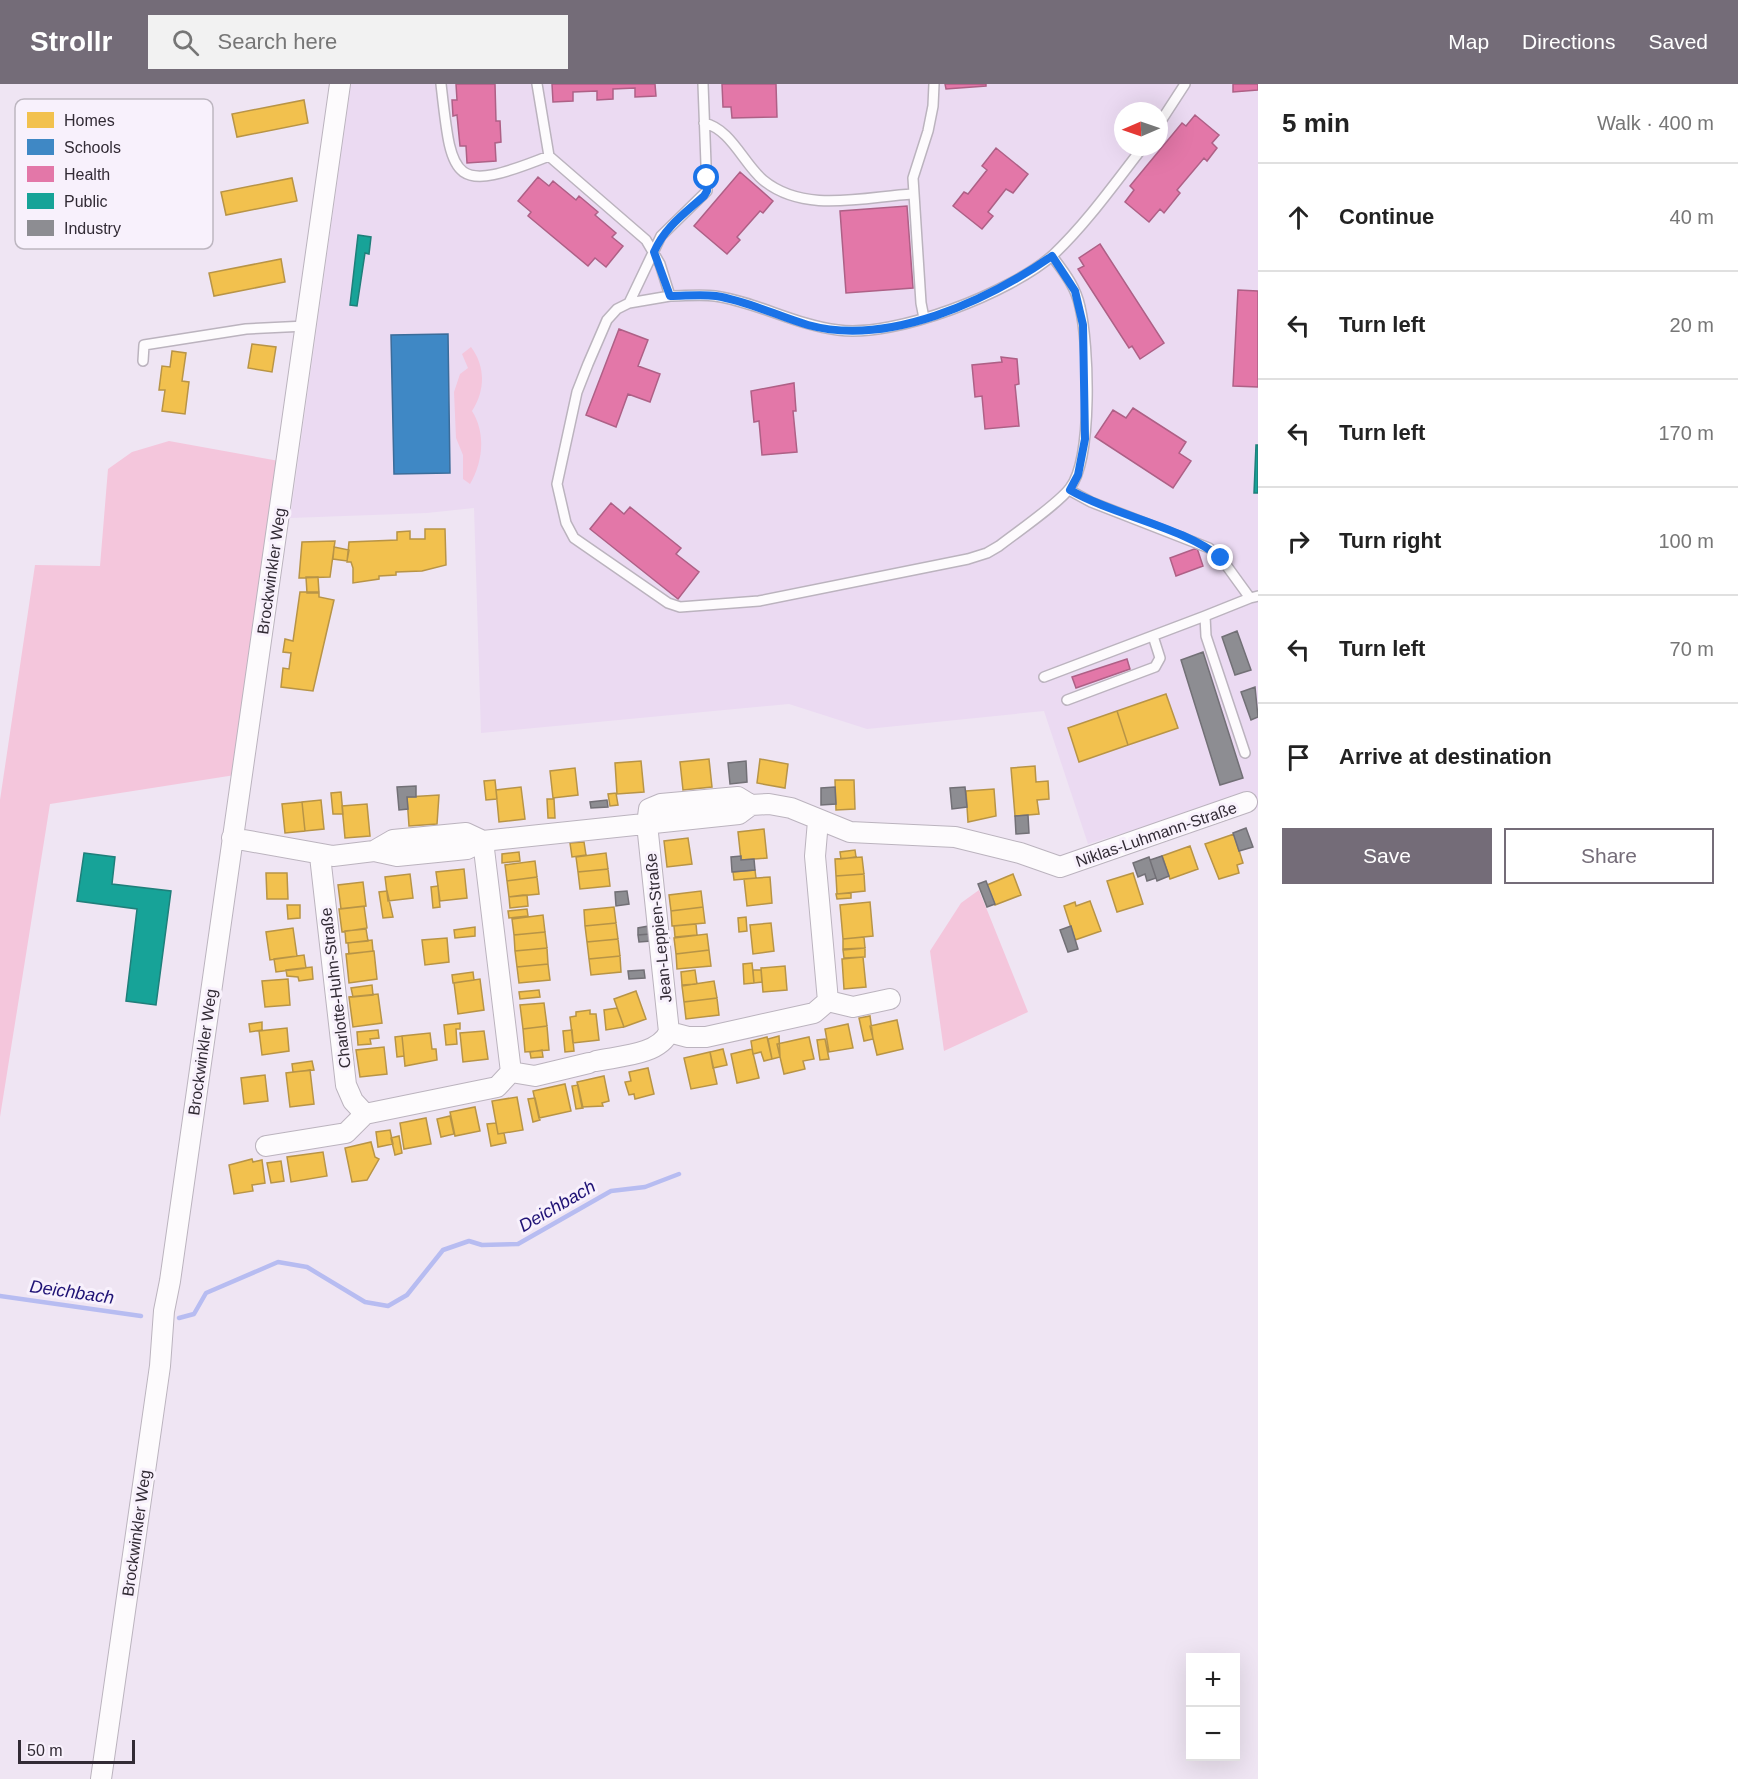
<!DOCTYPE html>
<html lang="en">
<head>
<meta charset="utf-8">
<style>
  :root { --surface:#fff; --page:#f2f2f2; --text:#222; --muted:#767676; --line:#e0e0e0; --accent:#746c78 }
  body { margin:0; font-family:Arial,sans-serif; background:var(--page); color:var(--text) }
  .controls { position:absolute; right:18px; bottom:18px; display:grid; overflow:hidden; border-radius:0px; box-shadow:0 6px 24px #0002 }
  .controls button { width:54px; height:54px; display:grid; place-items:center; padding:0; border:0; border-bottom:2px solid var(--line); background:var(--surface); color:var(--text); font:30px sans-serif }
  .compass { position:absolute; left:1114px; top:18px; width:54px; height:54px; border-radius:50%; background:var(--surface); box-shadow:0 6px 24px #0002; rotate:268deg }
  .scale { position:absolute; left:18px; bottom:15px; width:117px; box-sizing:border-box; padding-left:6px; border:3px solid #322b35; border-top:0; font-size:16px; line-height:21px; white-space:nowrap; color:#322b35; -webkit-text-stroke:4px #f8f1fc; paint-order:stroke }
  .stop { position:absolute; width:18px; height:18px; margin:-14px; border:4px solid #1a73e8; border-radius:50%; background:#fff }
  .stop.end { background:#1a73e8; border-color:#fff; box-shadow:0 2px 6px #0008 }
  .list { margin:0; padding:0; list-style:none }
  h2 { display:flex; justify-content:space-between; align-items:center; height:78px; margin:0; padding:0 24px; font-size:26px }
  h2 small { font-size:20px; font-weight:400; color:var(--muted) }
  .list li { display:grid; grid-template-columns:39px 1fr auto; gap:18px; align-items:center; box-sizing:border-box; height:108px; padding:0 24px; border-top:2px solid var(--line) }
  .list b { display:block; font-size:22px; white-space:nowrap }
  .list em { font-size:20px; font-style:normal; color:var(--muted) }
  .actions { display:flex; gap:12px; padding:18px 24px }
  .actions a { flex:1; padding:14px 0; border:2px solid var(--accent); border-radius:0px; text-align:center; font-size:21px; color:var(--accent) }
  .actions .main { background:var(--accent); color:#fff }
  .icon { flex:none; width:33px; height:33px; fill:none; stroke:currentColor; stroke-width:2; stroke-linecap:round; stroke-linejoin:round }
  .map { position:relative; flex:none; width:1258px; height:1695px; overflow:hidden }
  header { display:flex; align-items:center; gap:36px; box-sizing:border-box; height:84px; padding:0 30px; background:var(--accent); color:#fff }
  header strong { font-size:28px }
  nav { display:flex; gap:33px; margin-inline-start:auto; font-size:21px }
  .search { width:420px; height:54px; background:var(--page); display:flex; align-items:center; gap:15px; box-sizing:border-box; padding:0 21px; border-radius:0px; color:var(--muted); font-size:22px }
  main { display:flex }
  aside { flex:1; background:var(--surface) }
  .map>svg:first-child { display:block }
  .built { fill:#ebdaf2; fill-rule:evenodd }
  .green { fill:#f4c6dc }
  .homes { fill:#f2c14e; stroke:#b89446; stroke-width:1.5 }
  .schools { fill:#3f88c5; stroke:#3b6c9a; stroke-width:1.5 }
  .health { fill:#e377a8; stroke:#ae6086; stroke-width:1.5 }
  .public { fill:#17a398; stroke:#1f7f7a; stroke-width:1.5 }
  .industry { fill:#8d8d92; stroke:#727076; stroke-width:1.5 }
  .lines { fill:none; stroke-linecap:round; stroke-linejoin:round }
  .stream { stroke:#b7bcf1; stroke-width:4.5 }
  .service-casing { stroke:#bbb3be; stroke-width:12 }
  .minor-casing { stroke:#bbb3be; stroke-width:22 }
  .service { stroke:#fdfbfd; stroke-width:9 }
  .minor { stroke:#fdfbfd; stroke-width:20 }
  .route { stroke:#1a73e8; stroke-width:8 }
  .labels { text-anchor:middle; stroke-width:6; stroke-linejoin:round; paint-order:stroke }
  .street-label { font-size:16px; fill:#322b35; stroke:#f8f1fc }
  .water-label { font-size:18px; font-style:italic; fill:#1f1275; stroke:#f8f1fc }
  .key { fill:#f8f1fc; stroke:#bdb6c0; stroke-width:1.5 }
  .key-label { font-size:16px; fill:#322b35 }
</style>
</head>
<body>
<header>
<strong>Strollr</strong>
<div class="search"><svg class="icon" aria-label="search" viewBox="0 0 24 24"><circle cx="10" cy="10" r="6"/><path d="M15 15l6 6"/></svg>Search here</div>
<nav><a>Map</a><a>Directions</a><a>Saved</a></nav>
</header>
<main>
<div class="map">
<svg width="1258" height="1695" viewBox="0 0 1258 1695">
  <rect width="100%" height="100%" fill="#efe5f3"/>
  <!-- built -->
  <path class="built" d="M351 0H1258V725L1252 709 1088 760 1044 627 867 645 789 620 481 649 474 424 427 429 290 434ZM1123 27H1159V63H1123Z"/>
  <!-- green -->
  <path class="green" d="M471 263C486 283 485 307 472 327 486 349 483 378 470 400L463 395V371L456 354 454 308 460 290 468 284 462 270Z
    M169 357 279 377 235 691 50 720 0 1033V716L35 481 100 482 108 385 132 368Z
    M979 806 1028 928 944 967 930 867 961 819Z"/>
  <!-- homes -->
  <path class="homes" d="M304 16 308 39 237 53 232 30Z
    M292 94 297 117 226 131 221 108Z
    M281 175 285 198 214 212 209 189Z
    M252 260 276 263 272 288 248 284Z
    M172 267 186 269 182 297 189 298 185 330 162 327 165 306H159L162 282 170 283Z
    M425 445H445L446 481 422 487 396 488V491L379 492V495L353 499V484L351 478H347L349 458 397 456V448L410 447V455H425Z
    M335 457 330 493 299 494 302 458Z
    M334 463 349 466 347 477 333 475Z
    M306 493H318L319 509H307Z
    M300 508H319V513L334 516 313 607 281 603 283 584 289 585 291 569 283 568 285 555 293 557Z
    M1166 610 1178 644 1128 661 1117 627Z
    M1117 627 1128 661 1079 678 1068 644Z
    M709 675 712 703 683 706 680 678Z
    M760 675 788 680 785 704 757 699Z
    M641 677 644 708 617 710 615 679Z
    M1035 682 1036 698 1048 697 1049 715 1037 716 1039 730 1015 732 1011 684Z
    M575 684 578 711 553 714 550 687Z
    M495 696 497 715 486 716 484 697Z
    M835 696H854L855 725 836 726Z
    M521 703 525 735 499 738 496 706Z
    M994 705 996 732 968 738 966 707Z
    M341 708 343 730H333L331 709Z
    M616 709 618 721 610 722 608 710Z
    M439 711 437 740 409 742 407 713Z
    M547 715H554L555 734H548Z
    M321 716 324 745 305 747 302 718Z
    M302 718 305 747 285 749 282 720Z
    M367 720 370 752 345 754 342 722Z
    M764 745 767 774 741 776 738 748Z
    M1234 750 1243 779 1237 781 1239 789 1219 795 1205 760Z
    M688 754 692 780 667 783 664 757Z
    M584 758 586 771 572 773 570 759Z
    M1190 762 1198 785 1170 795 1162 772Z
    M855 766 856 773 841 775 840 768Z
    M519 768 520 777 502 779V770Z
    M606 769 608 785 578 788 576 773Z
    M862 773 864 790 836 792 835 775Z
    M535 777 537 793 507 797 505 781Z
    M464 785 467 814 440 817 436 788Z
    M608 785 610 802 580 805 578 788Z
    M755 786 756 794 734 796 733 788Z
    M266 789H287L288 815H267Z
    M1133 789 1143 820 1117 828 1107 797Z
    M410 790 413 814 388 817 385 793Z
    M864 790 865 807 837 810 836 792Z
    M1013 790 1021 811 995 821 987 801Z
    M537 793 539 810 509 813 507 797Z
    M770 793 772 819 747 822 744 795Z
    M363 798 366 822 341 825 338 801Z
    M438 802 440 823 433 824 431 803Z
    M387 807 393 833 383 834 379 808Z
    M701 807 703 823 671 827 669 811Z
    M851 809V814L837 815 836 810Z
    M523 811H527L528 822 510 824 509 813Z
    M1090 817 1101 847 1075 856 1064 822 1075 818 1076 822Z
    M870 818 873 852 843 855 840 821Z
    M287 821H300V834L288 835Z
    M364 822 367 844 342 848 339 825Z
    M614 823 616 839 585 842 584 826Z
    M703 823 705 839 672 842 671 827Z
    M527 825 528 832 509 834 508 827Z
    M543 831 545 848 514 851 512 835Z
    M746 833 747 847 739 848 738 834Z
    M616 839 618 855 587 858 585 842Z
    M771 839 774 867 753 870 750 841Z
    M696 840 697 851 675 853 674 842Z
    M475 843V852L455 854 454 846Z
    M293 844 297 872 270 876 266 848Z
    M366 845 368 857 346 859 345 847Z
    M545 848 547 864 515 867 514 851Z
    M707 850 709 866 676 870 674 854Z
    M864 853 865 864 843 865V855Z
    M447 854 449 878 425 881 422 856Z
    M618 855 620 872 589 875 587 858Z
    M372 856 373 867 349 870 348 859Z
    M547 864 548 880 517 883 515 867Z
    M865 864V873L844 874 843 866Z
    M709 866 711 882 677 885 676 870Z
    M374 867 377 895 349 899 346 870Z
    M304 871 306 884 276 888 274 875Z
    M620 872 621 888 591 891 589 875Z
    M863 873 866 903 844 905 842 875Z
    M752 879 754 899 744 900 743 880Z
    M548 880 550 896 519 899 517 883Z
    M785 882 787 906 763 908 761 884Z
    M312 883 313 895 299 897 298 893 287 892 286 886Z
    M695 886 697 900 682 901 681 888Z
    M753 886H761L762 898 754 899Z
    M473 888 474 896 453 899 452 891Z
    M288 895 290 921 265 923 262 897Z
    M480 895 484 926 458 930 454 899Z
    M714 897 717 914 684 918 682 902Z
    M372 901 373 911 353 913 351 904Z
    M539 906 540 913 520 915 519 908Z
    M636 907 646 935 624 943 614 915Z
    M378 910 382 939 353 943 349 913Z
    M717 914 719 931 686 935 684 918Z
    M544 919 547 942 523 945 520 921Z
    M617 924 624 943 606 946 604 926Z
    M590 926V930H596L599 956 573 959 570 933 576 932V928Z
    M870 932 873 955 864 957 859 934Z
    M897 936 903 965 877 971 870 942Z
    M262 938V946L250 948 249 940Z
    M460 939V945H456L457 960 446 961 444 941Z
    M848 940 853 964 829 968 825 945Z
    M547 942 549 966 525 968 523 945Z
    M287 944 289 967 262 971 259 947Z
    M378 946 379 954 370 955 371 960 358 961 357 948Z
    M572 946 574 967 565 968 563 947Z
    M484 947 488 975 463 978 460 949Z
    M430 949 432 965H436L437 976 405 982 402 952Z
    M402 952 404 972 397 973 395 953Z
    M779 952 780 973 772 975 768 955Z
    M767 953 772 975 764 977 761 968 753 970 751 957Z
    M809 953 814 975 803 977 805 985 784 990 777 960Z
    M825 955 829 975 820 976 817 956Z
    M384 963 387 990 360 993 356 966Z
    M723 965 727 981 713 984 710 968Z
    M752 965 759 994 737 999 731 970Z
    M542 966 543 973 531 974 530 968Z
    M710 968 717 1000 691 1005 684 974Z
    M312 977 314 986 293 988 292 980Z
    M648 984 654 1010 635 1015 634 1010 629 1011 625 998 631 997 629 988Z
    M310 986 314 1020 290 1023 286 989Z
    M265 991 268 1017 244 1020 241 994Z
    M604 992 609 1017 602 1019 603 1022 582 1023 577 998Z
    M565 1000 571 1027 539 1034 533 1007Z
    M578 1001 583 1024 576 1025 572 1002Z
    M517 1013 523 1046 498 1050 492 1017Z
    M535 1014 540 1036 533 1038 528 1015Z
    M475 1023 480 1047 455 1052 450 1028Z
    M450 1032 454 1050 441 1053 437 1035Z
    M426 1034 431 1060 404 1065 400 1039Z
    M496 1039 498 1050 504 1049 506 1059 491 1062 487 1040Z
    M390 1046 393 1060 378 1063 376 1048Z
    M399 1052 402 1069 395 1071 391 1054Z
    M371 1058 375 1073 379 1075 367 1096 352 1098 345 1064Z
    M323 1068 327 1092 291 1098 287 1073Z
    M252 1075 253 1078 262 1076 265 1099 252 1101 253 1107 234 1110 229 1081Z
    M281 1077 284 1097 271 1099 267 1079Z"/>
  <!-- schools -->
  <path class="schools" d="M448 250 450 389 394 390 391 251Z"/>
  <!-- health -->
  <path class="health" d="M456 0H495L496 37H500L501 58 495 59 496 77 467 79 466 62H460L457 31 453 32 452 16H457Z
    M552 0H655L656 12 635 13V4L613 5V15L597 16V7L573 8V17L553 18Z
    M722 0H776L777 33 732 34 731 23H723Z
    M945 0H986V2L946 5Z
    M1233 0H1258V6L1233 8Z
    M1195 31 1219 51 1212 59 1217 64 1207 77 1204 74 1177 106 1180 109 1164 129 1160 125 1149 138 1125 118 1134 106 1130 102 1182 39 1186 42Z
    M996 64 1028 90 1013 109 1006 105 988 128 993 132 982 145 953 122 964 108 968 110 987 86 982 82Z
    M740 88 773 117 763 129 760 127 737 153 740 156 727 170 694 142Z
    M538 93 549 102 553 97 576 116 579 112 598 128 595 131 616 149 612 153 623 162 606 183 595 174 588 182 528 132 531 128 518 117Z
    M907 122 913 204 846 209 840 127Z
    M1100 160 1164 259 1140 275 1132 262 1129 264 1078 185 1084 182 1079 174Z
    M1238 206 1258 207V303L1233 302Z
    M619 245 648 256 638 282 660 290 650 318 628 310 616 343 586 331Z
    M1001 273 1017 275 1019 300 1015 301 1019 342 985 345 982 312 975 313 972 281 1002 278Z
    M794 299 796 327H793L797 368 762 371 759 337 754 338 751 307Z
    M1133 324 1186 358 1179 369 1191 377 1173 404 1095 353 1113 326 1126 334Z
    M611 419 624 430 630 423 681 464 676 470 699 488 678 515 590 445Z
    M1197 464 1203 482 1176 492 1170 474Z
    M1127 575 1130 585 1076 604 1072 593Z"/>
  <!-- public -->
  <path class="public" d="M358 151 371 153 369 170 365 169 357 222 350 221Z
    M1256 361H1258V409H1254Z
    M84 769 115 773 112 800 171 807 156 921 126 917 137 825 77 817Z"/>
  <!-- industry -->
  <path class="industry" d="M1237 547 1251 586 1235 591 1222 553Z
    M1203 568 1243 694 1220 701 1181 576Z
    M1255 603 1258 633 1251 636 1241 608Z
    M746 677 747 698 730 700 728 679Z
    M416 702V713H407L408 725 399 726 397 703Z
    M835 703 836 720 821 721V704Z
    M965 703 967 723 952 725 950 704Z
    M607 716 608 723 591 724 590 718Z
    M1028 731 1029 749 1016 750 1015 732Z
    M1246 744 1253 763 1239 767 1233 749Z
    M741 772V776L754 775 755 786 732 788 731 773Z
    M1162 772 1169 792 1157 797 1150 776Z
    M1149 773 1156 794 1147 797 1145 790 1138 793 1133 779Z
    M986 797 995 820 987 823 978 800Z
    M627 807 629 820 616 822 615 808Z
    M649 842 650 850 638 851V844Z
    M1071 842 1078 865 1068 868 1060 846Z
    M650 850 651 857 639 858 638 851Z
    M644 886 645 894 629 895 628 887Z"/>
  <g class="lines">
    <!-- stream -->
    <path class="stream" d="M0 1212 141 1232
      M179 1234 194 1230 206 1209 278 1178 307 1183 365 1218 388 1222 407 1211 443 1166 469 1157 482 1161 518 1160 611 1107 645 1103 679 1090"/>
    <!-- service casing -->
    <g class="service-casing">
      <path id="service" d="M441 0C452 97 451 111 549 72L646 156 660 180 670 212C685 212 701 210 715 212 757 218 795 241 838 246 895 254 1010 209 1053 171 1086 140 1115 99 1143 63
        M537 0 549 72
        M703 0 707 107 661 152 629 219 617 225 607 236 588 280 577 308 557 400 566 439 574 454 668 519 680 523 759 517 968 475 987 469 999 462C1017 448 1058 420 1070 404 1093 374 1089 261 1080 223 1076 203 1064 188 1052 172
        M704 39C731 45 743 79 763 96 804 130 864 113 912 110
        M1159 40 1185 0
        M629 219 670 212
        M924 234 921 219 913 94 928 47 933 22 934 0
        M143 277 144 261 246 245 306 242
        M1069 406 1091 418 1209 464 1221 474 1250 514 1258 512
        M1044 593 1205 532
        M1067 616 1155 583 1160 574 1153 552
        M1245 669 1206 552 1205 532 1250 514"/>
    </g>
    <!-- minor casing -->
    <g class="minor-casing">
      <path id="minor" d="M818 737 815 772 828 917 814 929 706 953H688L669 948 647 740 649 725 661 720 738 713 751 721 769 720 791 724 850 748 955 753 1020 769 1060 783 1247 718
        M232 754 333 772 374 767 397 772 467 765 483 757 739 730 751 721
        M374 767 393 756 466 749 483 757
        M320 772 346 1001 353 1017 365 1030 497 1003 511 988 483 757
        M828 917 853 923 890 915
        M596 977C619 972 659 971 669 948
        M511 988 535 992 589 979
        M266 1062 346 1049 365 1030
        M101 1695 160 1282 164 1227 170 1197 340 0"/>
    </g>
    <!-- service -->
    <use href="#service" class="service"/>
    <!-- minor -->
    <use href="#minor" class="minor"/>
  </g>
  <g class="lines">
    <!-- route -->
    <path class="route" d="M707 94V107L704 112C684 130 665 143 654 168L670 212C685 212 701 210 716 212 748 217 777 232 808 241 888 263 987 217 1052 172L1075 207 1083 241 1085 355 1078 391 1070 406C1115 432 1184 443 1221 474"/>
  </g>
  <g class="labels">
    <!-- street labels -->
    <g class="street-label">
      <text transform="translate(271 487) rotate(-82)" y="6">Brockwinkler Weg</text>
      <text transform="translate(1156 750) rotate(-19)" y="6">Niklas-Luhmann-Straße</text>
      <text transform="translate(658 844) rotate(-96)" y="6">Jean-Leppien-Straße</text>
      <text transform="translate(335 904) rotate(-97)" y="6">Charlotte-Huhn-Straße</text>
      <text transform="translate(202 968) rotate(-82)" y="6">Brockwinkler Weg</text>
      <text transform="translate(136 1449) rotate(-82)" y="6">Brockwinkler Weg</text>
    </g>
    <!-- water labels -->
    <g class="water-label">
      <text transform="translate(557 1122) rotate(-30)" y="6">Deichbach</text>
      <text transform="translate(72 1208) rotate(8)" y="6">Deichbach</text>
    </g>
  </g>
  <!-- legend -->
  <rect x="15" y="15" width="198" height="150" rx="9" class="key"/>
  <rect x="27" y="28" width="27" height="16" fill="#f2c14e"/>
  <rect x="27" y="55" width="27" height="16" fill="#3f88c5"/>
  <rect x="27" y="82" width="27" height="16" fill="#e377a8"/>
  <rect x="27" y="109" width="27" height="16" fill="#17a398"/>
  <rect x="27" y="136" width="27" height="16" fill="#8d8d92"/>
  <g class="key-label">
    <text x="64" y="42">Homes</text>
    <text x="64" y="69">Schools</text>
    <text x="64" y="96">Health</text>
    <text x="64" y="123">Public</text>
    <text x="64" y="150">Industry</text>
  </g>
</svg>
<div class="controls">
<button>+</button>
<button>−</button>
</div>
<svg class="compass" viewBox="-18 -18 36 36"><path d="M0-13l5 13h-10z" fill="#e53935"/><path d="M0 13l5-13h-10z" fill="#767676"/></svg>
<div class="scale">50 m</div>
<div class="stop" style="left:707px;top:94px"></div>
<div class="stop end" style="left:1221px;top:474px"></div>
</div>
<aside>
<h2>5 min<small>Walk · 400 m</small></h2>
<ul class="list">
<li><svg class="icon" aria-label="ahead" viewBox="0 0 24 24"><path d="M12 20V5M6 11l6-6 6 6"/></svg><div><b>Continue</b></div><em>40 m</em></li>
<li><svg class="icon" aria-label="left" viewBox="0 0 24 24"><path d="M17 20v-9H6M10 6l-5 5 5 5"/></svg><div><b>Turn left</b></div><em>20 m</em></li>
<li><svg class="icon" aria-label="left" viewBox="0 0 24 24"><path d="M17 20v-9H6M10 6l-5 5 5 5"/></svg><div><b>Turn left</b></div><em>170 m</em></li>
<li><svg class="icon" aria-label="right" viewBox="0 0 24 24"><path d="M7 20v-9h11M14 6l5 5-5 5"/></svg><div><b>Turn right</b></div><em>100 m</em></li>
<li><svg class="icon" aria-label="left" viewBox="0 0 24 24"><path d="M17 20v-9H6M10 6l-5 5 5 5"/></svg><div><b>Turn left</b></div><em>70 m</em></li>
<li><svg class="icon" aria-label="arrive" viewBox="0 0 24 24"><path d="M6 21V4h12l-3 4 3 4H6"/></svg><div><b>Arrive at destination</b></div></li>
</ul>
<div class="actions"><a class="main">Save</a><a>Share</a></div>
</aside>
</main>
</body>
</html>
